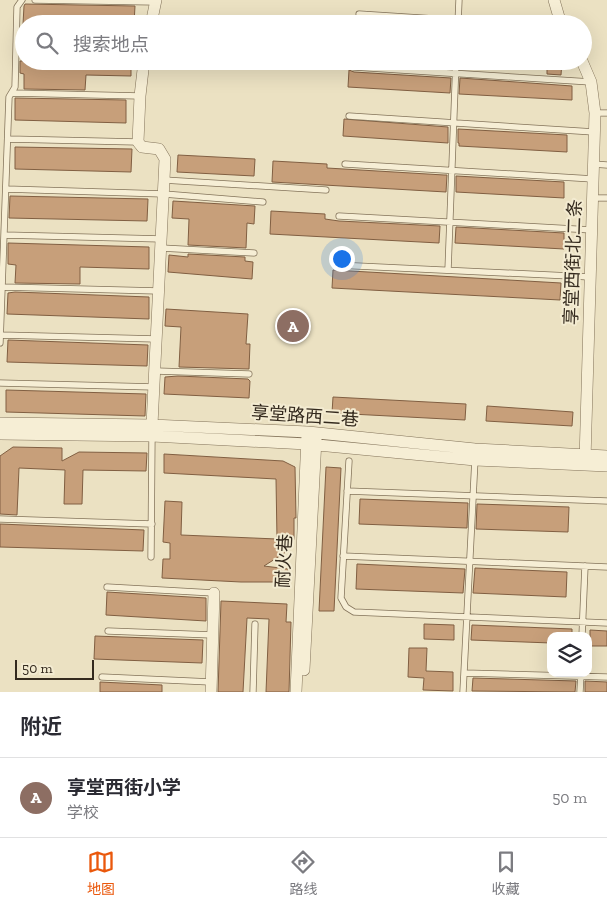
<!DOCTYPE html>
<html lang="zh">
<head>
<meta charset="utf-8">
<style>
  :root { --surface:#fff; --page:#f2f2f3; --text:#2b2b33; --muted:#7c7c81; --line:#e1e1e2; --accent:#ea580c }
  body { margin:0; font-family:"Zilla Slab","Noto Sans SC",serif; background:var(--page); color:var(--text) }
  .controls { position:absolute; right:15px; bottom:15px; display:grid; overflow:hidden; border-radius:10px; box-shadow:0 5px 20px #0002 }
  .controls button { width:45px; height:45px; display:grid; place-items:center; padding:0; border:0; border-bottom:1px solid var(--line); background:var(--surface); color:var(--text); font:25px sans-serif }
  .scale { position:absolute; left:15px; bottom:12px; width:79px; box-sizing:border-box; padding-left:5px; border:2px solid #342a1e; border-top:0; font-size:14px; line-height:18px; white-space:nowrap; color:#342a1e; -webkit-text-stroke:4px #f3ebd1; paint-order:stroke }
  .you { position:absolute; left:341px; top:258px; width:18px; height:18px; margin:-12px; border:4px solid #fff; border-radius:50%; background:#1a73e8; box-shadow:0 0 0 8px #1a73e833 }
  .badge { display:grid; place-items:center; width:32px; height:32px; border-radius:50%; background:var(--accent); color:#fff; font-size:16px; font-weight:700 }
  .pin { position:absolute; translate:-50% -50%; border:2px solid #fff; box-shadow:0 1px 5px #0006 }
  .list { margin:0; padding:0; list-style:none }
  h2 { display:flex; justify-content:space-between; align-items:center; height:65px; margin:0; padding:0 20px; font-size:21px }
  h2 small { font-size:16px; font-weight:400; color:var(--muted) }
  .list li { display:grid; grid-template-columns:32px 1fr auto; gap:15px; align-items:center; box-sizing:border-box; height:80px; padding:0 20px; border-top:1px solid var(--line) }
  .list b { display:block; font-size:19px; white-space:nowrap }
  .list p { margin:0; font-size:16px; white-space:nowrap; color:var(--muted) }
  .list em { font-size:16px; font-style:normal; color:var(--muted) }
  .icon { flex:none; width:28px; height:28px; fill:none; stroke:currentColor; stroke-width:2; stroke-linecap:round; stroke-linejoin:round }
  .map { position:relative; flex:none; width:607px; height:692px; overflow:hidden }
  .search { position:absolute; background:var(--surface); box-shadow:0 5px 20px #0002; left:15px; right:15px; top:15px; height:55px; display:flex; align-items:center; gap:12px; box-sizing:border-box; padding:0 18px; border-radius:28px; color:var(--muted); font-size:19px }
  .sheet { height:145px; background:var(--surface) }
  nav { display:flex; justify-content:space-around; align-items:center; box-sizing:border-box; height:70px; border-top:1px solid var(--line); background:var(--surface); font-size:14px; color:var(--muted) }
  nav a { display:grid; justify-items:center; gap:2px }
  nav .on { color:var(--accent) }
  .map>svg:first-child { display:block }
  .building { fill:#c79f7a; stroke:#815f42 }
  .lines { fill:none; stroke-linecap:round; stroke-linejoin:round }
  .lane-casing { stroke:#83735a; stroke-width:7 }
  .street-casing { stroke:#83735a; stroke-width:12 }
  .lane { stroke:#f6eed5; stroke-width:5.5 }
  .street { stroke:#f6eed5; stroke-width:11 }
  .labels { text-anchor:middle; stroke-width:4; stroke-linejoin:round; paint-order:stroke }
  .street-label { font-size:18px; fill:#342a1e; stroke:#f3ebd1 }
</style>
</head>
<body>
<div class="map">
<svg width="607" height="692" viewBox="0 0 607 692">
  <rect width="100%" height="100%" fill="#ebe1c2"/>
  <!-- building -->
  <path class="building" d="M25 4 135 6 134 24H23L24 6Z
    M20 61H131V76L86 75 85 90 24 89V74L20 73Z
    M547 61H562L561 75 547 74Z
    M349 70 354 72 451 78 450 93 348 87Z
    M460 78 572 86V100L459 94Z
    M15 98 126 100V123L15 120Z
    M344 119 448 127V143L343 136Z
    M458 129 567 135V152L459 146V143H458Z
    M15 147 132 149 131 172 15 169Z
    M178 155 255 159 254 176 177 172Z
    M273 161 327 164V168L444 175H447L446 192 272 182Z
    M456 176 564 182V198L456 192Z
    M10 196 148 199 147 221 9 218Z
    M173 201 255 206 254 224 247 223 246 248 188 245 189 219 172 218Z
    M271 211 325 214V219L339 221 440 226 439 243 270 234Z
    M456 227 564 233V249L455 243Z
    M8 243 149 247V269L80 267V284L15 283 16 265 8 264Z
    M188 254 245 257V261L253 262 252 279 168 272 169 255 188 257Z
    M333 270 561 283 560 300 332 288Z
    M15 292 149 297V319L7 314 8 293Z
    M166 309 248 314 246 344H250L249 369 179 367 181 327 165 326Z
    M8 340 148 345 147 366 7 362Z
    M178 376 248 379 250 381 249 398 164 394 165 377Z
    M6 390 146 394 145 416 6 412Z
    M333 397 466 404 465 420 332 413Z
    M487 406 573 412 572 426 486 421Z
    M13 447 62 448V461L79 452 147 453 146 471 83 470 82 504H64L65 470 19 468 17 515 0 514V456Z
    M164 454 283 461 295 467 296 518H294V539L291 546 286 552 264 566 288 569V582H241L162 578 163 559H170V543L163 542 165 501 182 502 181 535 277 539 276 479 164 473Z
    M326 467 341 468 334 611H319Z
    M360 499 468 503 467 528 359 524Z
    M477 504 569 507 568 532 476 529Z
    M0 524 144 530 143 551 0 547Z
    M357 564 465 569 463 593 356 589Z
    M475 568 567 572 566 597 473 593Z
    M107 592 206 598V621L106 615Z
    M221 601 287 604 286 622H291L289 692H266L269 619 247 618 243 692H218Z
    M424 624 454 625V640L424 639Z
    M472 625 572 629V636H551V643L471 640Z
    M590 630 607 631V646H590Z
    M95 636 203 640 202 663 94 659Z
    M409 648H427L426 671 453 672V691L423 690 424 678 408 677Z
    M473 678 576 681 575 692 472 691Z
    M585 681 607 682V692H585Z
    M100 682 162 685V692H100Z"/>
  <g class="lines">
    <!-- lane casing -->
    <g class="lane-casing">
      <path id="lane" d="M35 0 155 2
        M359 14 512 24
        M458 23 459 0
        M16 44H24
        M354 67 591 82
        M12 93 140 96
        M595 113H607
        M349 116 594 132
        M8 139 138 142
        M345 164 593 179
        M593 164 607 165
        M164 180 326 190
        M6 189 164 194 263 202
        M593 198H607
        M339 216 592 230
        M4 235 162 239
        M161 248 254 253
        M336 265 591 277
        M448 270 456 61
        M2 287 159 291
        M0 335 157 339
        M0 343 9 97 15 87 17 7 22 0
        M156 371 249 374
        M0 383 155 387
        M349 461 341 598 346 607 354 612 607 623
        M347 491 607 501
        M0 519 152 524
        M343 556 607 567
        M151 557 152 435
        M107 587 214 593
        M108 631 213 635
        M582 636 585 566
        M464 673 607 677
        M102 677 211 682
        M253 692 255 624
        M463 692 475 459
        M580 692 581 673"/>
    </g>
    <!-- street casing -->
    <g class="street-casing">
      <path id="street" d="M554 0 561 24
        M151 24 156 0
        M144 61 140 96 138 142 142 147 159 149 165 159 152 425
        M582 61 591 82 595 113 585 460
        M0 423 152 425 308 432 475 449 607 456
        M0 434 152 436 307 444 475 460 607 466
        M304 670 316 439
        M211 692 214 593
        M296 692 307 436"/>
    </g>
    <!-- lane -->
    <use href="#lane" class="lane"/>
    <!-- street -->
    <use href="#street" class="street"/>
  </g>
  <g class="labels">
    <!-- street labels -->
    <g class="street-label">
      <text transform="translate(573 262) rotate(-88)" y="6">享堂西街北二条</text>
      <text transform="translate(305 416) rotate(4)" y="6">享堂路西二巷</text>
      <text transform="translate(284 561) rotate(-87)" y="6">耐火巷</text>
    </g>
  </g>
</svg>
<div class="controls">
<button><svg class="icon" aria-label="layers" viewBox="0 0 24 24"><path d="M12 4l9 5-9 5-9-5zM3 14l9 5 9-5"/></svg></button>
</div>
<div class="scale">50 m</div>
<div class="you"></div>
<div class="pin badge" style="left:293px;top:326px;background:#8d6e63">A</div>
<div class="search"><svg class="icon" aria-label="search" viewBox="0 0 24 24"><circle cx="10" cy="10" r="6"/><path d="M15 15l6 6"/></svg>搜索地点</div>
</div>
<section class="sheet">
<h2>附近<small></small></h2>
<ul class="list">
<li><span class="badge" style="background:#8d6e63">A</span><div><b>享堂西街小学</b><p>学校</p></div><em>50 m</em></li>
</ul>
</section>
<nav>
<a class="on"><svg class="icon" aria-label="map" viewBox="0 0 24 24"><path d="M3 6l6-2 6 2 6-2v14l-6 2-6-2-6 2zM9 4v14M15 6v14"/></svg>地图</a>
<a><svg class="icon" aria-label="directions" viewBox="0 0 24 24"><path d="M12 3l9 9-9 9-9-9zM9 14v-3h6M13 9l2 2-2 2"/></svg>路线</a>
<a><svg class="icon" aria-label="saved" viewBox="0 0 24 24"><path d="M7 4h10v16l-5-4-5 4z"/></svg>收藏</a>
</nav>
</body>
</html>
